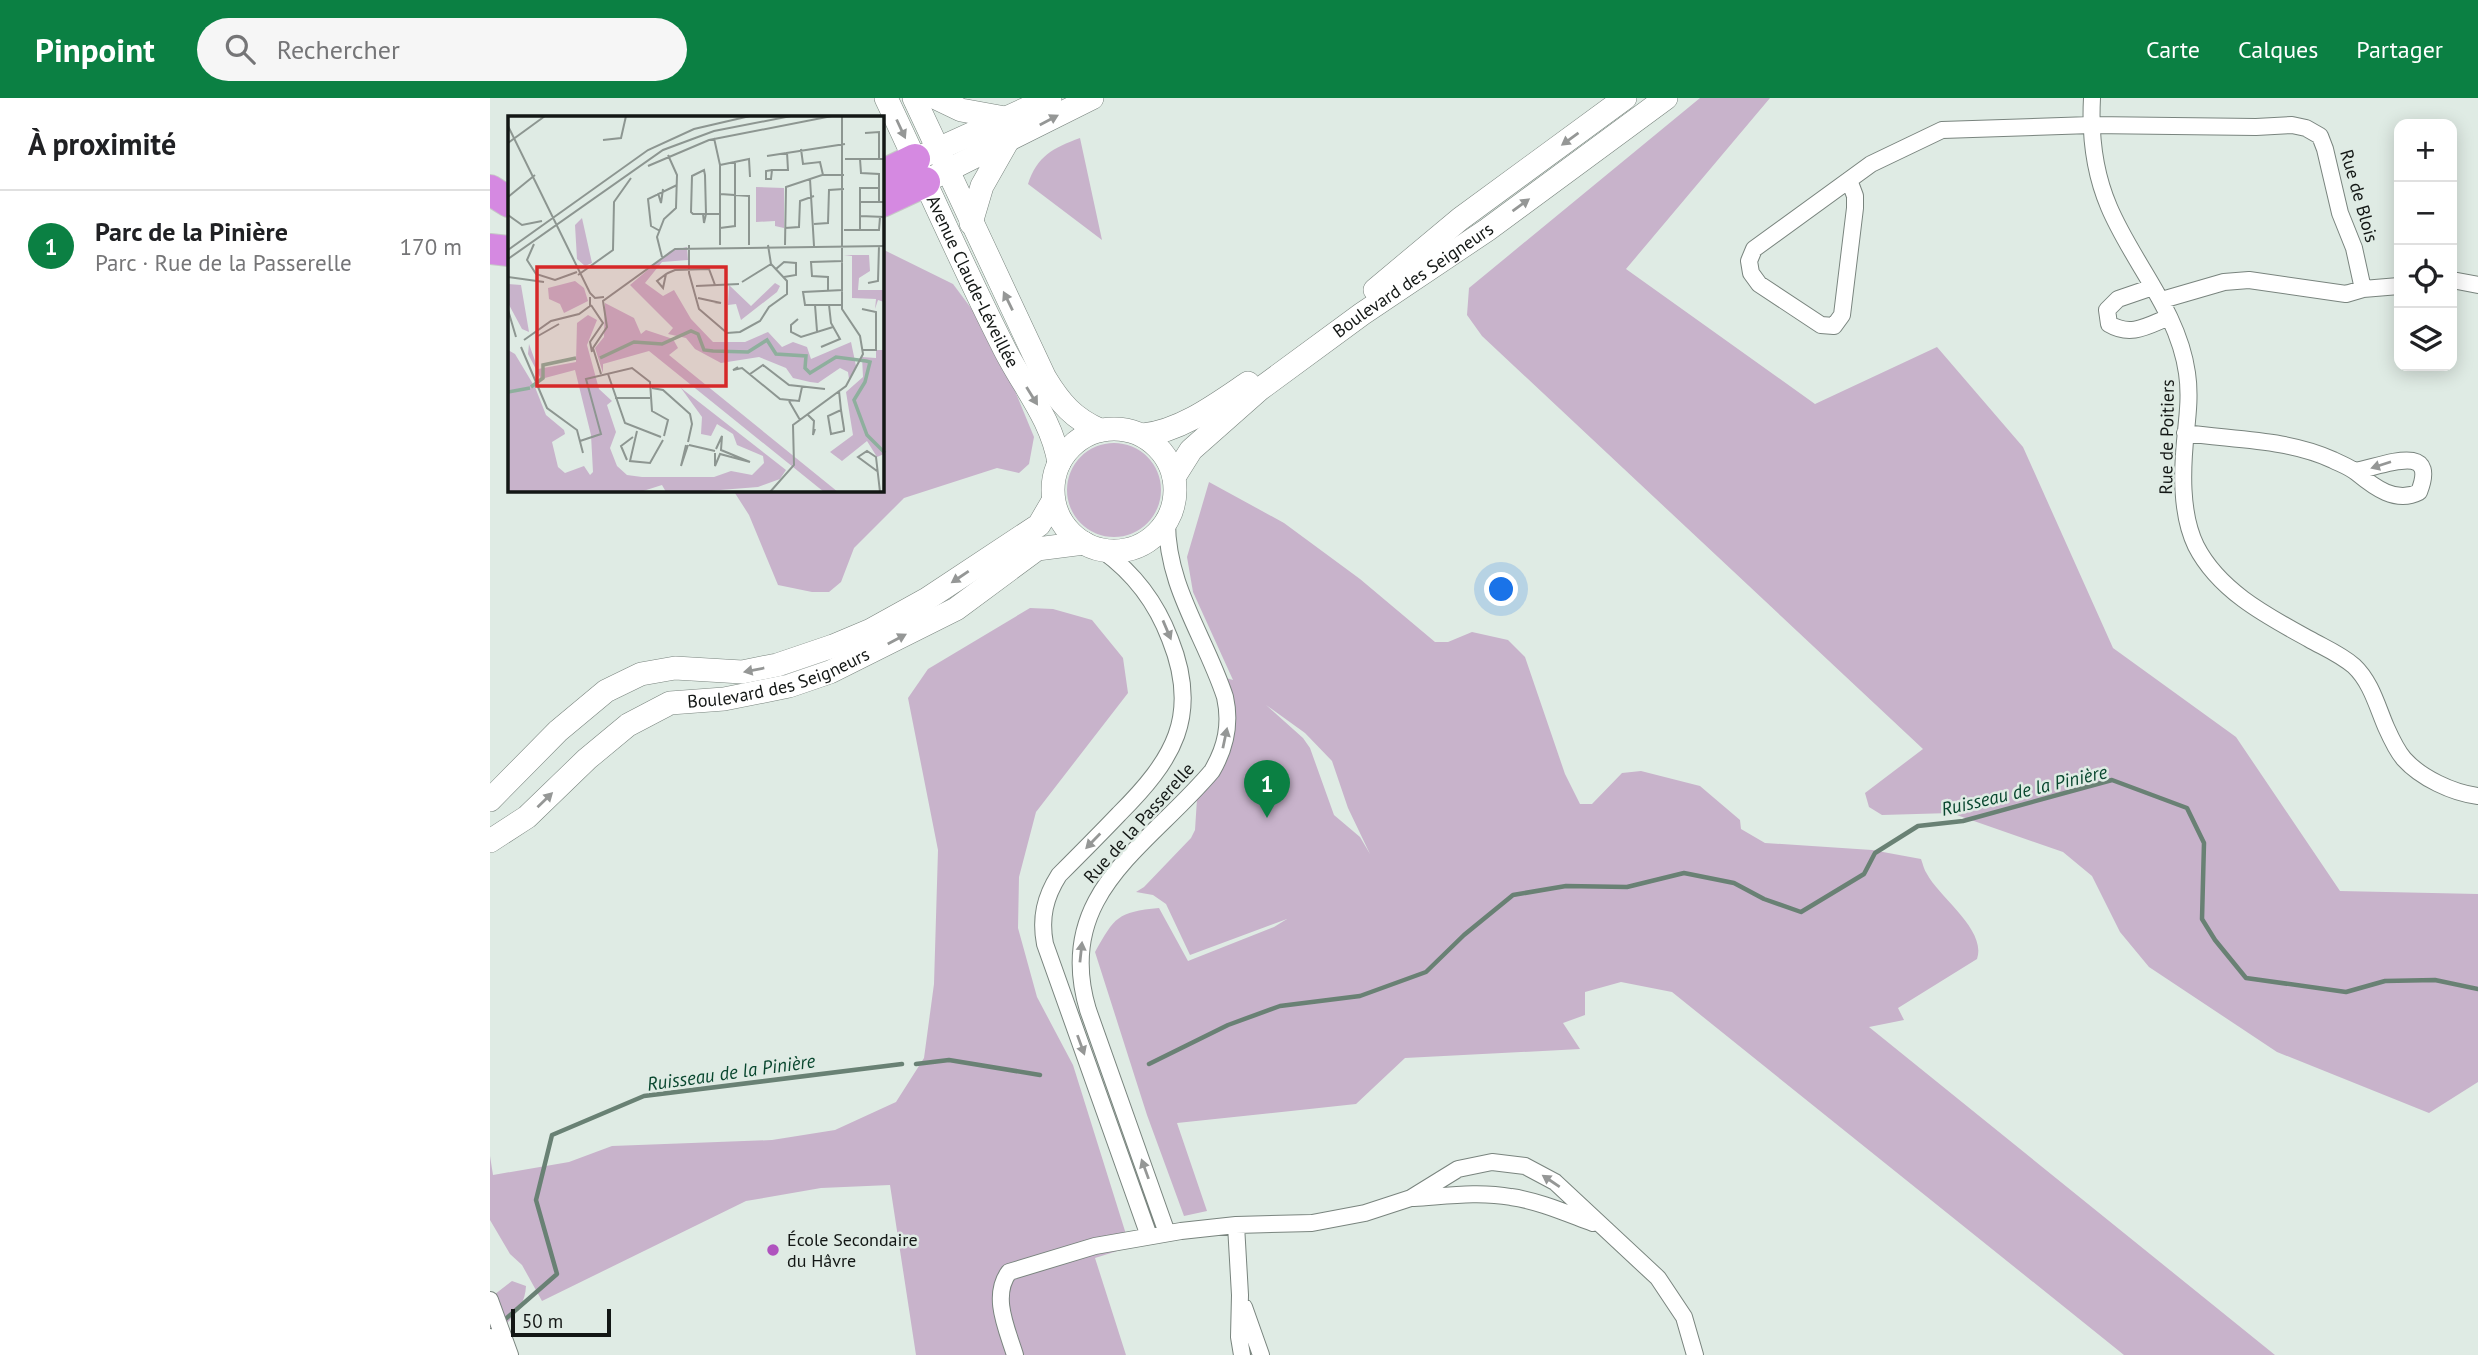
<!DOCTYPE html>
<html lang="fr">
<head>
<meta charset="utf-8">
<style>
  :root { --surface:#fff; --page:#f6f6f6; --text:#202124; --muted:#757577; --line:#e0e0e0; --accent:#0b8043 }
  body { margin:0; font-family:"PT Sans",sans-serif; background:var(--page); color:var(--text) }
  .controls { position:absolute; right:21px; top:21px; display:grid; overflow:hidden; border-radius:14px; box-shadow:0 4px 18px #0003 }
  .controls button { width:63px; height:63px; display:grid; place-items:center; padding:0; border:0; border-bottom:2px solid var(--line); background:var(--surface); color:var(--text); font:35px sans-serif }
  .scale { position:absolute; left:21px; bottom:18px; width:100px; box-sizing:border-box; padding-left:7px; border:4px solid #131715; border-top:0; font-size:19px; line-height:24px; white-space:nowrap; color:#131715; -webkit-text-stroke:5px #dfebe4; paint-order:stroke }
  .you { position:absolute; left:1012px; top:492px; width:24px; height:24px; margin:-18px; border:5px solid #fff; border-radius:50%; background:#1a73e8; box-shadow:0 0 0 10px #1a73e833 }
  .badge { display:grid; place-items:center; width:46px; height:46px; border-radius:50%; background:var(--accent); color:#fff; font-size:23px; font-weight:700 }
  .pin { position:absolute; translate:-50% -58px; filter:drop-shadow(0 2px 4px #0008) }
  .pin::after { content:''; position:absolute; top:37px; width:24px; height:21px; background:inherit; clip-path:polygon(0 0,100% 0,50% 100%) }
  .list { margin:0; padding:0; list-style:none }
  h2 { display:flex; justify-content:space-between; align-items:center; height:91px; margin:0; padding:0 28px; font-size:30px }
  h2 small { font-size:23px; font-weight:400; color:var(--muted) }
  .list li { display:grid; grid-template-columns:46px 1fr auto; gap:21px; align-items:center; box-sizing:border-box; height:112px; padding:0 28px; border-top:2px solid var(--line) }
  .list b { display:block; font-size:26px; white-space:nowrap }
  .list p { margin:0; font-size:23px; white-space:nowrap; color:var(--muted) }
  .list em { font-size:23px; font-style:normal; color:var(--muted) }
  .icon { flex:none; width:38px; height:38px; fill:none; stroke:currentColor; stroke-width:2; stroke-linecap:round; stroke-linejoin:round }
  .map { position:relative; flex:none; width:1988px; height:1257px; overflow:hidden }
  header { display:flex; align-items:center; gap:42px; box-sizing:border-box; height:98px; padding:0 35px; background:var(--accent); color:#fff }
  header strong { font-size:33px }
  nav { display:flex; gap:38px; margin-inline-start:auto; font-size:24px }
  .search { width:490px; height:63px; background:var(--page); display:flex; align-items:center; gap:18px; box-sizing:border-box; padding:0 24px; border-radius:38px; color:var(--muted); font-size:26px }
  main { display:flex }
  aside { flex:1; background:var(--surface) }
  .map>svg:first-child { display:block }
  .green { fill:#c8b3cb; fill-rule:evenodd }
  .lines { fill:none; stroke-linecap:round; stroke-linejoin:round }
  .stream { stroke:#698174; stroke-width:4.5 }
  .street-casing { stroke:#79847e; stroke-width:18 }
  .secondary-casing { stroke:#79847e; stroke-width:24 }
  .highway-casing { stroke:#c6c7c7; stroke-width:32 }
  .street { stroke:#fff; stroke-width:16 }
  .secondary { stroke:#fff; stroke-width:23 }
  .highway { stroke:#d589e1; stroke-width:30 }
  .oneway { fill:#959796 }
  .poi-dot { fill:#af53be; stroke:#dfebe4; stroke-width:2.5 }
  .labels { text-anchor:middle; stroke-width:5; stroke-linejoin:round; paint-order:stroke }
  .street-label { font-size:18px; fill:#131715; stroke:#dfebe4 }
  .poi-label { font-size:18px; fill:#131715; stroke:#dfebe4; text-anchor:start }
  .water-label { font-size:19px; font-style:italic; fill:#09472f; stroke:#dfebe4 }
  .inset-river { fill:none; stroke:#8eaf9d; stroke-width:3.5 }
  .inset-road { fill:none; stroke:#8d9691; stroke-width:2 }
  .view { fill:#d62828; fill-opacity:0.15; stroke:#d62828; stroke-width:3.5 }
  .inset-edge { fill:none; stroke:#131715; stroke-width:3.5 }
</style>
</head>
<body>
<header>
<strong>Pinpoint</strong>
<div class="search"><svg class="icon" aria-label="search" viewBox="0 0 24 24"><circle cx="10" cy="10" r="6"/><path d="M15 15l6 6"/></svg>Rechercher</div>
<nav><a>Carte</a><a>Calques</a><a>Partager</a></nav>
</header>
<main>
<aside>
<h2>À proximité<small></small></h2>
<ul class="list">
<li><span class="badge">1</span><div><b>Parc de la Pinière</b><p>Parc · Rue de la Passerelle</p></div><em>170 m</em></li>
</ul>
</aside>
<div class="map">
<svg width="1988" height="1257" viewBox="0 0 1988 1257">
  <rect width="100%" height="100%" fill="#dfebe4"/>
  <!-- green -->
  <path class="green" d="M1210 0H1280L1136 171 1325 306 1447 249 1533 349 1623 550 1746 639 1850 793 1988 796V984L1939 1015 1787 954 1659 869 1630 834 1602 778 1573 754 1461 715 1392 717 1379 709 1375 695 1433 651 992 238 977 217 979 190Z
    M590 40 612 142 538 86C547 58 563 50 590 40Z
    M392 151 463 186 496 230 523 288 544 339 539 366 529 375 507 370 414 400 364 450 351 484 339 494H322L288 487 259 417 243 392H392Z
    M577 392a47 47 0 1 1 94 0a47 47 0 1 1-94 0Z
    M719 384 794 425 870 481 945 544H958L982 534 1018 542 1035 559 1075 676 1090 706H1102L1132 675 1151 673 1210 688 1250 722 1251 731 1275 745 1382 752 1431 761C1433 766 1434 772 1437 776 1449 799 1497 832 1487 861L1408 910 1414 922 1379 929 1785 1257H1634L1182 894 1131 884 1095 894V917L1073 925 1090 951 915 960 866 1006 687 1025 717 1113 694 1118 657 1017 605 854C625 819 627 814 669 810L698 863 784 829 797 821 700 857 676 806 663 797 646 794 654 789 701 740 705 732 707 701 728 677 736 580 743 582 703 494 697 459ZM776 607 815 635 842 663 858 710 880 756 870 739 844 717 820 650 813 640Z
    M540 510 563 511 602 522 633 560 638 595 546 714 529 779 528 830 547 899 583 967 640 1149 605 1160 636 1257H426L400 1087 331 1090 256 1103 52 1203 32 1167 20 1156 0 1122V1058L3 1077 79 1064 122 1048 282 1042 345 1032 406 1004 434 960 444 886 448 752 418 600 438 571Z
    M22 1183 36 1188C35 1212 17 1225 0 1241V1200Z"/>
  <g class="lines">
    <!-- stream -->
    <path class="stream" d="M426 966 459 962 550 977
      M659 966 738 927 790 908 870 898 936 874 974 837 1023 797 1076 788 1137 789 1194 775 1244 785 1274 801 1311 814 1374 776 1385 755 1428 728 1473 723 1622 682 1697 710 1714 745 1712 821 1725 842 1756 880 1856 894 1895 883 1945 882 1988 891
      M11 1225 67 1176 46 1102 62 1037 154 998 412 966"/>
    <!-- street casing -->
    <g class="street-casing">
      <path id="street" d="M1602 0C1600 37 1604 74 1619 109 1643 166 1688 212 1697 275 1700 295 1698 314 1696 333 1692 370 1690 415 1706 448 1729 493 1777 518 1819 541 1835 550 1850 556 1864 568 1881 584 1887 608 1896 629 1900 638 1907 653 1914 661 1931 680 1963 695 1988 698
        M1359 82 1365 98V110L1352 217 1344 228 1331 227 1269 186 1261 175 1259 163 1264 151 1381 66 1452 32 1601 27 1766 29 1802 27 1816 30 1830 38 1835 51 1850 115 1864 150 1873 191
        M1962 182 1988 187
        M1663 189 1628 201 1617 212 1619 226C1641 239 1657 228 1679 219
        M1672 202 1734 184 1759 182 1856 196 1873 191 1909 188
        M1695 335C1744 342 1798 341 1843 362 1851 366 1860 369 1867 375 1884 389 1906 406 1929 394 1950 341 1888 370 1865 373
        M613 453C645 476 666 504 680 541 711 618 683 662 629 716 609 737 589 757 569 777 555 799 550 820 555 846L659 1138
        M924 1100C956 1098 989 1093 1021 1099 1049 1103 1076 1115 1103 1125
        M746 1127 750 1197 749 1239 752 1257
        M677 1135 598 912C563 796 658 749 722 673 736 649 741 626 735 599 715 538 676 488 677 422
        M0 1202 20 1257
        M754 1209 771 1257
        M0 1239 7 1257
        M525 1257C517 1231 501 1198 519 1174L605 1148 691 1133 746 1127 822 1125 875 1115 921 1100 968 1071 1002 1064 1035 1068 1065 1084 1168 1180 1194 1219 1205 1257"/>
    </g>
    <!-- secondary casing -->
    <g class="secondary-casing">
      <g id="secondary">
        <path id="s1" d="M396 0C435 82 471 165 512 246 531 286 562 320 569 365"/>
        <path d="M424 0 555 280C570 305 584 321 610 332"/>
        <path d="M446 0 471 12 515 20"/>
        <path d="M435 57 560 0"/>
        <path d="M444 79 602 0"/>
        <path d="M481 125 492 88 517 44"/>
        <path d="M885 192 970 121 1135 0"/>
        <circle cx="624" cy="392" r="61"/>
        <path d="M653 337C691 333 727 306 758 285"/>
        <path id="s2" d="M684 379 701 352 770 291 872 216 997 132 1176 0"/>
        <path d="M0 702 68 633 116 593 151 576 185 570 252 574 287 567 343 548 381 532 437 501 549 427 563 403"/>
        <path id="s3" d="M0 743 37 719 97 661 138 627 180 605 234 601 299 588 340 574 466 511 547 451 594 445"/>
      </g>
    </g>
    <!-- highway casing -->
    <g class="highway-casing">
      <path id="highway" d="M392 77 425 61
        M0 92 19 104
        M392 104 435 84
        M0 151 19 153"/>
    </g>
    <!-- street -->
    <use href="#street" class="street"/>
    <!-- secondary -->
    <use href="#secondary" class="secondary"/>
    <!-- highway -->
    <use href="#highway" class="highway"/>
  </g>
  <!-- one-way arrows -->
  <defs><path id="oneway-solid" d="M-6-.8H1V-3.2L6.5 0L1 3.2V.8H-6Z" transform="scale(1.75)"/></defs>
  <g class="oneway">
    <use href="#oneway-solid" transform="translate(559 22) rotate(-28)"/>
    <use href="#oneway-solid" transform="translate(411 31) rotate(65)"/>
    <use href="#oneway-solid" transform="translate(1080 41) rotate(144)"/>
    <use href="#oneway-solid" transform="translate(1031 107) rotate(-36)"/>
    <use href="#oneway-solid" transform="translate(518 203) rotate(-116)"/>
    <use href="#oneway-solid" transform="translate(542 298) rotate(58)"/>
    <use href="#oneway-solid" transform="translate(1891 367) rotate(162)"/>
    <use href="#oneway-solid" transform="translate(470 479) rotate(146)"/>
    <use href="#oneway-solid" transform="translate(677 532) rotate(67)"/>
    <use href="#oneway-solid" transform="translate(407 541) rotate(-28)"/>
    <use href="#oneway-solid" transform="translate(264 572) rotate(169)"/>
    <use href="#oneway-solid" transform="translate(735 640) rotate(-78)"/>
    <use href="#oneway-solid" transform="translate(55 702) rotate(-44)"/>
    <use href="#oneway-solid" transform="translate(603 743) rotate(134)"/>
    <use href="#oneway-solid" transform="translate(591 854) rotate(-84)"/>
    <use href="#oneway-solid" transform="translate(591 947) rotate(70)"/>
    <use href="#oneway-solid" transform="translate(655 1071) rotate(-110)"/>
    <use href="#oneway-solid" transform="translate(1061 1083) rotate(-146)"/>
  </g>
  <!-- markers -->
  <circle class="poi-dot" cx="283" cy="1152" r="7"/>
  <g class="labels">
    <!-- street labels -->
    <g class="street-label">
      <text transform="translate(1869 98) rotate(74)" y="6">Rue de Blois</text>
      <text dy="6" stroke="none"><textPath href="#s1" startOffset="203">Avenue Claude-Léveillée</textPath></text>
      <text dy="6" stroke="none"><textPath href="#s2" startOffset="312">Boulevard des Seigneurs</textPath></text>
      <text transform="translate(1677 339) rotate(-89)" y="6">Rue de Poitiers</text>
      <text dy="6" stroke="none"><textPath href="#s3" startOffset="340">Boulevard des Seigneurs</textPath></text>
      <text transform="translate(649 725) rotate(-48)" y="6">Rue de la Passerelle</text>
    </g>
    <!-- poi labels -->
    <g class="poi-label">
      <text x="297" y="1148">École Secondaire<tspan x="297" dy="21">du Hâvre</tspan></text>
    </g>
    <!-- water labels -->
    <g class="water-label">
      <text transform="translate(1534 692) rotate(-13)" y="7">Ruisseau de la Pinière</text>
      <text transform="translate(241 974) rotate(-8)" y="7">Ruisseau de la Pinière</text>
    </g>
  </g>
  <!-- overview -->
  <g transform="translate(18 18)">
    <rect width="376" height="376" fill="#dfebe4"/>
    <path d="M248 71 276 72V112L267 110V105L248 106ZM74 102 84 147 77 150 69 143 67 109ZM179 131 180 144 154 146 137 167 155 180 166 174 183 203 205 226H237L260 216 274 231 285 226 299 231 303 243 343 226 348 250 341 263 340 256 332 252 310 267 302 266 285 262 278 252 251 241 213 247 187 233 178 222 160 218 165 212 122 169 162 135ZM336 139H361L362 155 351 162 350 174H376V186L370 184 367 193 368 183 344 182V140ZM67 165 76 172 80 185 56 197 52 188 41 183 40 172ZM267 167 272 170 269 176 233 204 228 188 220 189 221 169 243 190ZM0 168 13 169 21 216 14 213 0 187ZM97 187 126 202 133 218 138 214 165 223 170 232 161 239 330 376H316L141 235 95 248V257L87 232 96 221ZM80 199 89 204 79 229 91 273 104 285 99 289 108 316 102 332 109 350 119 359 134 361H206L223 355 244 359 256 347 255 340 229 329 225 318 209 308 203 320 193 318 194 301 173 272 278 354 272 363 250 371 187 376H158L154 369 132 376H0V234L7 238 25 268 33 263 20 238 21 228 30 253 68 246 69 207ZM67 254 83 319 85 356 82 359 76 350 57 357 50 351 44 326 57 318 56 314 38 299 27 271 33 263ZM368 234H376V338L369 341 359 325 334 345 322 336 345 319 338 276 355 261 354 241 368 242Z" fill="#c8b3cb" fill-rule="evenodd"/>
    <path class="inset-river" d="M92 242 126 226 154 228 183 215 190 218 196 234 205 235 240 236 259 224 268 238 298 240 297 252 302 257 328 241 358 245 362 246 357 266 346 284 359 319 377 337M23 271 35 262V249L68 242M0 276 22 272"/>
    <path class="inset-road" d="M0 10 82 177 87 182 96 181M357 17 371 16V43M206 22 212 49V129M95 24 113 22 118 0M0 27 37 0M293 33 295 48 312 46 315 59M259 40 337 28M337 43H377M352 43 353 57 371 58V86M212 49 241 43 242 61M140 50 201 24 324 0M264 54 258 55V63H263L264 54H280L279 36M302 63 306 130M150 77 153 87 155 73M212 78 241 80V129M0 81 27 59M352 86H377M195 98 196 107 198 98 197 59 196 54 184 60 183 96 185 98H212M0 99 14 109 34 105M352 100 377 101M306 108 320 107 321 74 336 73M212 112 227 110V45M277 112 291 111 292 85 306 80M336 114H371L372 101M152 115 143 110 140 83 169 69M352 115V72H371M26 128 19 144 28 158 47 164 69 156M181 129V157L191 193 219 217 232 216 252 205 261 191 279 178V165L263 148 260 129M277 129 278 71 314 59H336M0 134 140 34 186 13 242 0M154 141 149 121 156 103 168 92 169 59 160 39M0 143 155 34 206 15 283 0M268 153 276 146 288 147V159L276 161M158 158 155 172 149 165 158 158 160 157 167 154 201 153 207 169M70 159 105 134 106 86 123 62M0 161 36 166M234 166 263 148M360 167 370 165 371 130M188 170 231 168M320 174V161L304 160 303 146 335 145M190 182 213 187 206 186M83 189 95 207 82 226 84 236M307 189 309 215M334 189H297L295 176 335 174M354 193 368 196V234H355M0 194 8 221M290 203 283 209V216L293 221 325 211M30 220 51 208M16 224 43 205 71 198 82 190V181M13 231 39 292 69 314 75 337M313 231 332 223 323 207 321 189M230 251 225 254 234 252 272 283 291 285 294 271M93 258 85 232 99 211 95 185 167 133 377 130M100 258 117 307 153 321M242 258 255 249 281 269 317 273M144 272 155 274 182 298 184 308 180 326M331 275 333 294 336 313V315L323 318 320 300 333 294M107 282H142M281 285 292 304M299 298 306 305 305 319 307 313M129 315 122 345 142 347 155 324M72 325 93 318 78 263 124 252 142 266 144 295 160 304 156 320M178 329 173 350 180 329M181 329 207 335M207 337V350L212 338 242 346 213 334 214 320 208 333M119 344 113 330 125 321M369 355 350 341 359 335 368 341 372 376M197 376H236M262 376 286 349 285 309 338 270 355 238 352 220 334 193V0"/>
    <path class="view" d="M29 151H218V270H29Z"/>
    <rect width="376" height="376" class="inset-edge"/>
  </g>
</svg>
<div class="controls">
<button>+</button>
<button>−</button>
<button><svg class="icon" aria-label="locate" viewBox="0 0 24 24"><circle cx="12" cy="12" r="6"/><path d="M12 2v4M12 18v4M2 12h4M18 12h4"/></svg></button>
<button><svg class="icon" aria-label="layers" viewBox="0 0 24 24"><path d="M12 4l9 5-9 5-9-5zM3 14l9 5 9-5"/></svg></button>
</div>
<div class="scale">50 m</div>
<div class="you"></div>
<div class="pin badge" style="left:777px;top:720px">1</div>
</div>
</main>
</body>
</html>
